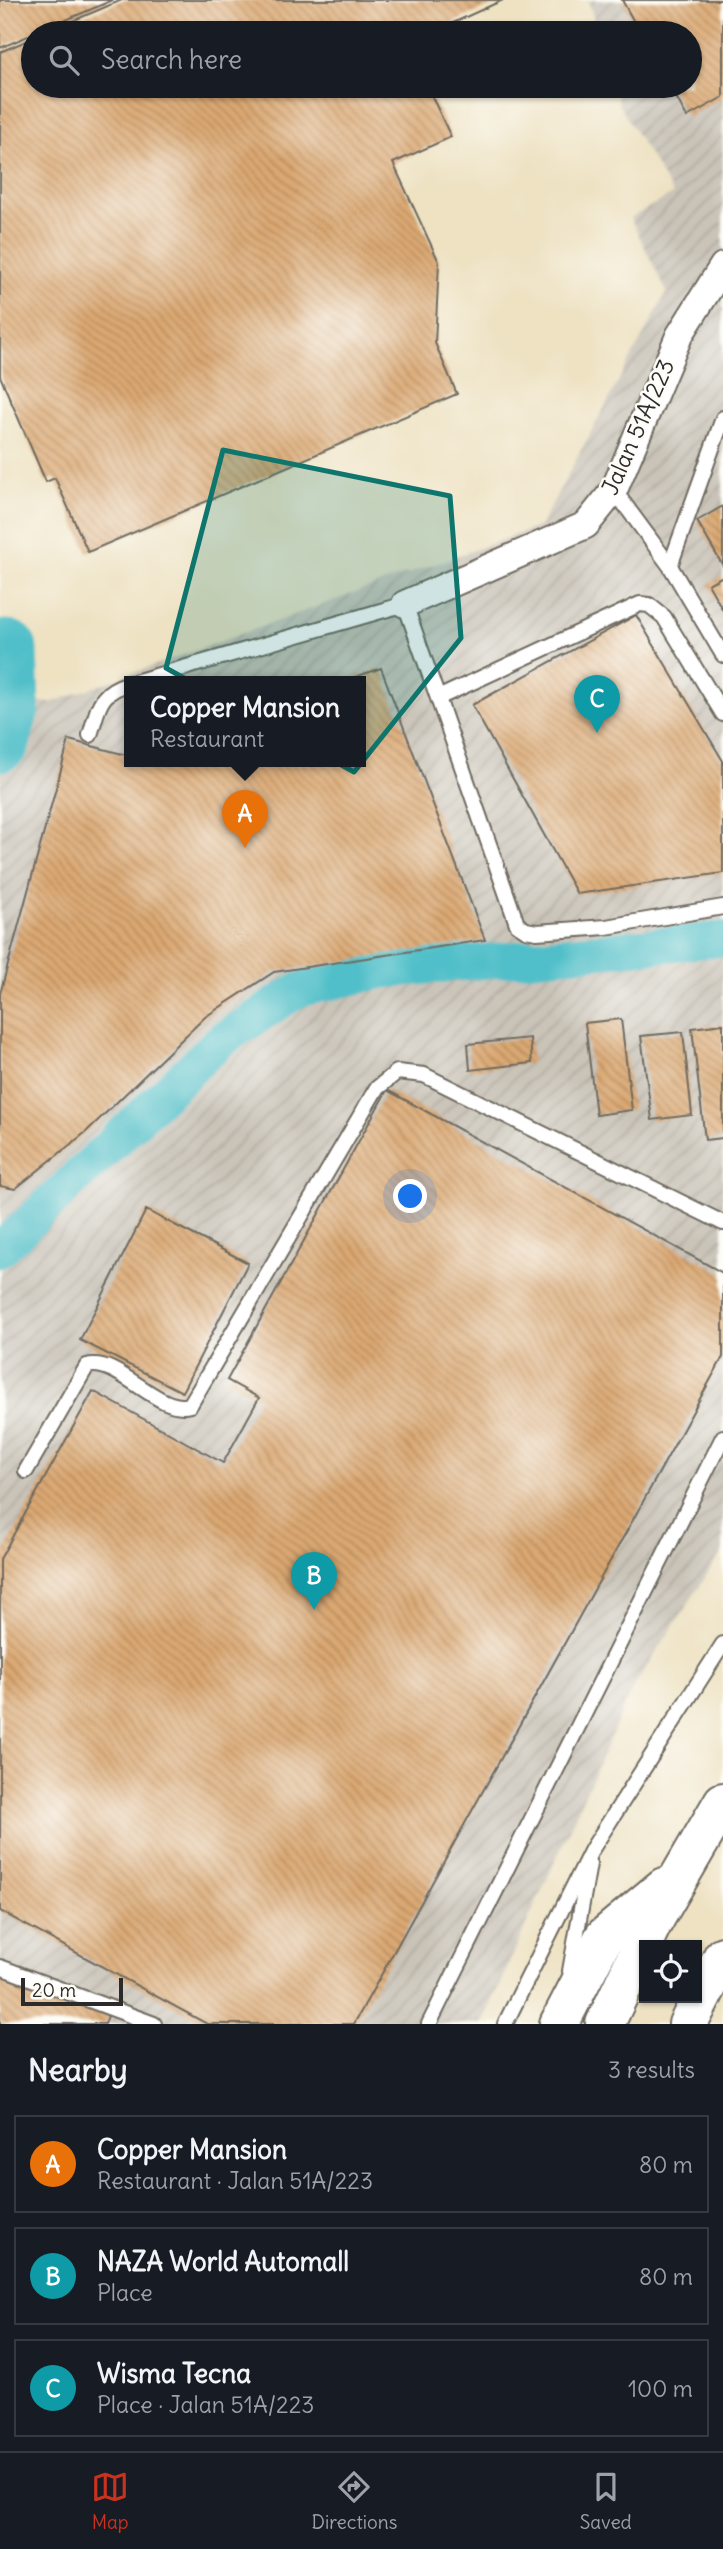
<!DOCTYPE html>
<html lang="en">
<head>
<meta charset="utf-8">
<style>
  :root { --surface:#171b24; --page:#242831; --text:#f1f3f6; --muted:#9ea1a6; --line:#363941; --accent:#c8321e }
  body { margin:0; font-family:Delius,sans-serif; background:var(--page); color:var(--text) }
  .controls { position:absolute; right:21px; bottom:21px; display:grid; overflow:hidden; border-radius:0px; box-shadow:0 2px 5px #0004 }
  .controls button { width:63px; height:63px; display:grid; place-items:center; padding:0; border:0; border-bottom:2px solid var(--line); background:var(--surface); color:var(--text); font:35px sans-serif }
  .scale { position:absolute; left:21px; bottom:18px; width:102px; box-sizing:border-box; padding-left:7px; border:4px solid #2b2b2b; border-top:0; font-size:19px; line-height:24px; white-space:nowrap; color:#2b2b2b; -webkit-text-stroke:5px #fdfcf7; paint-order:stroke }
  .you { position:absolute; left:411px; top:1197px; width:24px; height:24px; margin:-18px; border:5px solid #fff; border-radius:50%; background:#1a73e8; box-shadow:0 0 0 10px #1a73e833 }
  .badge { display:grid; place-items:center; width:46px; height:46px; border-radius:50%; background:var(--accent); color:#fff; font-size:23px; font-weight:700 }
  .pin { position:absolute; translate:-50% -58px; filter:drop-shadow(0 2px 4px #0008) }
  .pin::after { content:''; position:absolute; top:37px; width:24px; height:21px; background:inherit; clip-path:polygon(0 0,100% 0,50% 100%) }
  .popup { position:absolute; left:124px; top:676px; width:242px; height:91px; box-sizing:border-box; display:grid; place-content:center; border-radius:0px; background:var(--surface); filter:drop-shadow(0 2px 5px #0005); font-size:23px; white-space:nowrap; color:var(--muted) }
  .popup b { font-size:26px; color:var(--text) }
  .popup::after { content:''; position:absolute; left:50%; top:100%; margin-left:-14px; border:14px solid transparent; border-top-color:var(--surface) }
  .list { margin:0; padding:0; list-style:none }
  h2 { display:flex; justify-content:space-between; align-items:center; height:91px; margin:0; padding:0 28px; font-size:30px }
  h2 small { font-size:23px; font-weight:400; color:var(--muted) }
  .list li { display:grid; grid-template-columns:46px 1fr auto; gap:21px; align-items:center; box-sizing:border-box; height:98px; margin:0 14px 14px; padding:0 14px; border:2px solid var(--line); border-radius:0px }
  .list b { display:block; font-size:26px; white-space:nowrap }
  .list p { margin:0; font-size:23px; white-space:nowrap; color:var(--muted) }
  .list em { font-size:23px; font-style:normal; color:var(--muted) }
  .icon { flex:none; width:38px; height:38px; fill:none; stroke:currentColor; stroke-width:2; stroke-linecap:round; stroke-linejoin:round }
  .map { position:relative; flex:none; width:723px; height:2024px; overflow:hidden }
  .search { position:absolute; background:var(--surface); box-shadow:0 2px 5px #0004; left:21px; right:21px; top:21px; height:77px; display:flex; align-items:center; gap:18px; box-sizing:border-box; padding:0 24px; border-radius:38px; color:var(--muted); font-size:26px }
  .sheet { height:427px; background:var(--surface) }
  nav { display:flex; justify-content:space-around; align-items:center; box-sizing:border-box; height:98px; border-top:2px solid var(--line); background:var(--surface); font-size:19px; color:var(--muted) }
  nav a { display:grid; justify-items:center; gap:4px }
  nav .on { color:var(--accent) }
  .map>svg:first-child { display:block }
  .industrial { fill:url(#industrial-furrows); fill-rule:evenodd }
  .lines { fill:none; stroke-linecap:round; stroke-linejoin:round }
  .canal { stroke:#51bfc9; stroke-width:35 }
  .river { stroke:#51bfc9; stroke-width:61 }
  .building { fill:url(#building-back-hatch) }
  .lane-casing { stroke:#6f6b60; stroke-width:18 }
  .street-casing { stroke:#6f6b60; stroke-width:30 }
  .highway-casing { stroke:#6f6b60; stroke-width:42 }
  .lane { stroke:#fff; stroke-width:14 }
  .street { stroke:#fff; stroke-width:26 }
  .highway { stroke:#fff; stroke-width:38 }
  .marked { fill:#0f766e; fill-opacity:0.2; stroke:#0f766e; stroke-width:5; stroke-linejoin:round }
  .labels { text-anchor:middle; stroke-width:5; stroke-linejoin:round; paint-order:stroke }
  .street-label { font-size:23px; fill:#2b2b2b; stroke:#fdfcf7 }
</style>
</head>
<body>
<div class="map">
<svg width="723" height="2024" viewBox="0 0 723 2024">
  <defs>
    <pattern id="industrial-furrows" width="10" height="10" patternUnits="userSpaceOnUse" patternTransform="scale(1.75)"><rect width="10" height="10" fill="#c9c3b8"/><path d="M-1 1l2-2M0 10L10 0M9 11l2-2" fill="none" stroke="#ada89e"/></pattern>
    <pattern id="building-back-hatch" width="6" height="6" patternUnits="userSpaceOnUse" patternTransform="scale(1.75)"><rect width="6" height="6" fill="#dba872"/><path d="M-1 5l2 2M0 0l6 6M5-1l2 2" fill="none" stroke="#b2895e"/></pattern>
  </defs>
  <rect width="100%" height="100%" fill="#fdfcf7"/>
  <filter id="ink" filterUnits="userSpaceOnUse"><feTurbulence type="fractalNoise" baseFrequency=".0143" numOctaves="2"/><feDisplacementMap in="SourceGraphic" scale="14" xChannelSelector="R" yChannelSelector="G"/><feConvolveMatrix kernelMatrix="1 2 1 2 8 2 1 2 1" color-interpolation-filters="sRGB"/></filter>
  <filter id="wash" filterUnits="userSpaceOnUse"><feTurbulence type="fractalNoise" baseFrequency=".00686" numOctaves="4" result="noise"/><feDisplacementMap in="SourceGraphic" scale="28" xChannelSelector="R" yChannelSelector="G"/><feGaussianBlur stdDeviation="1.57" result="paint"/><feColorMatrix in="noise" values="0 0 0 0 0 0 0 0 0 0 0 0 0 0 0 0 0 1.4 0 .05"/><feComposite in="paint" operator="in"/></filter>
  <g filter="url(#wash)">
    <rect width="100%" height="100%" fill="#eee2c3"/>
    <!-- industrial -->
    <path class="industrial" d="M588 0H723V1550L631 1691 482 2024H0V697L50 703 540 526 667 292 630 218 673 194 619 105 614 86H690V33H598ZM130 682H360V762H130Z"/>
    <g class="lines">
      <!-- canal -->
      <path class="canal" d="M0 1250 220 1041 298 990 383 971 723 939"/>
      <!-- river -->
      <path class="river" d="M0 741 9 707 7 650"/>
    </g>
    <g id="blocks">
      <!-- building -->
      <path class="building" d="M0 0H113L0 48Z
        M122 0H503L431 33H44Z
        M622 0H723V97L687 117 670 86H690V33H640Z
        M33 38V86H427L451 137 393 163 439 262 435 343 457 394 88 552 55 478 46 482 0 376V52Z
        M723 506V566L697 521Z
        M723 576V610L708 584Z
        M636 615 723 761V873L577 894 472 705Z
        M381 668 485 940 274 972 205 1017 86 1132 15 1189 0 1186V994L69 740 130 756V762H360V682L344 681Z
        M621 1019 632 1110 596 1115 585 1023Z
        M723 1024V1138L705 1140 692 1028Z
        M683 1032 692 1115 652 1120 641 1036Z
        M530 1038 532 1063 470 1070 468 1044Z
        M387 1090 723 1273V1357L354 2024H207L0 1911V1559L93 1391 223 1463 259 1398 227 1380Z
        M146 1210 248 1263 182 1392 80 1340Z
        M0 1972 110 2010 105 2024H0Z"/>
    </g>
  </g>
  <g filter="url(#ink)">
    <use href="#blocks" fill-opacity="0" stroke="#6f6b60" stroke-width="2"/>
    <g class="lines">
      <!-- lane casing -->
      <g class="lane-casing">
        <path id="lane" d="M614 490 670 566 723 655
          M670 566 723 418
          M135 682 405 604 517 924 526 930 537 932 606 927 723 907
          M438 698 640 604 649 605 664 617 723 714
          M90 735C99 707 98 692 130 683
          M26 1471 87 1366C119 1357 157 1414 190 1405L376 1089 397 1072 424 1075 723 1223
          M0 1967 154 2024
          M570 1971 589 1864
          M429 2024 723 1437
          M505 2024 592 1849 723 1644"/>
      </g>
      <!-- street casing -->
      <g class="street-casing">
        <path id="street" d="M405 604 586 525 614 490 679 336 723 266"/>
      </g>
      <!-- highway casing -->
      <g class="highway-casing">
        <path id="highway" d="M559 2024 604 1937 664 1887
          M605 2024 652 1924 723 1802
          M688 2024 723 1956"/>
      </g>
      <!-- lane -->
      <use href="#lane" class="lane"/>
      <!-- street -->
      <use href="#street" class="street"/>
      <!-- highway -->
      <use href="#highway" class="highway"/>
    </g>
  </g>
  <!-- marked area -->
  <path class="marked" d="M223 450 450 496 461 638 354 772 166 668Z"/>
  <g class="labels">
    <!-- street labels -->
    <g class="street-label">
      <text transform="translate(638 427) rotate(-66)" y="8">Jalan 51A/223</text>
    </g>
  </g>
</svg>
<div class="controls">
<button><svg class="icon" aria-label="locate" viewBox="0 0 24 24"><circle cx="12" cy="12" r="6"/><path d="M12 2v4M12 18v4M2 12h4M18 12h4"/></svg></button>
</div>
<div class="scale">20 m</div>
<div class="you"></div>
<div class="pin badge" style="left:245px;top:848px;background:#e8710a">A</div>
<div class="popup"><b>Copper Mansion</b>Restaurant</div>
<div class="pin badge" style="left:314px;top:1610px;background:#0f9aa8">B</div>
<div class="pin badge" style="left:597px;top:733px;background:#0f9aa8">C</div>
<div class="search"><svg class="icon" aria-label="search" viewBox="0 0 24 24"><circle cx="10" cy="10" r="6"/><path d="M15 15l6 6"/></svg>Search here</div>
</div>
<section class="sheet">
<h2>Nearby<small>3 results</small></h2>
<ul class="list">
<li><span class="badge" style="background:#e8710a">A</span><div><b>Copper Mansion</b><p>Restaurant · Jalan 51A/223</p></div><em>80 m</em></li>
<li><span class="badge" style="background:#0f9aa8">B</span><div><b>NAZA World Automall</b><p>Place</p></div><em>80 m</em></li>
<li><span class="badge" style="background:#0f9aa8">C</span><div><b>Wisma Tecna</b><p>Place · Jalan 51A/223</p></div><em>100 m</em></li>
</ul>
</section>
<nav>
<a class="on"><svg class="icon" aria-label="map" viewBox="0 0 24 24"><path d="M3 6l6-2 6 2 6-2v14l-6 2-6-2-6 2zM9 4v14M15 6v14"/></svg>Map</a>
<a><svg class="icon" aria-label="directions" viewBox="0 0 24 24"><path d="M12 3l9 9-9 9-9-9zM9 14v-3h6M13 9l2 2-2 2"/></svg>Directions</a>
<a><svg class="icon" aria-label="saved" viewBox="0 0 24 24"><path d="M7 4h10v16l-5-4-5 4z"/></svg>Saved</a>
</nav>
</body>
</html>
